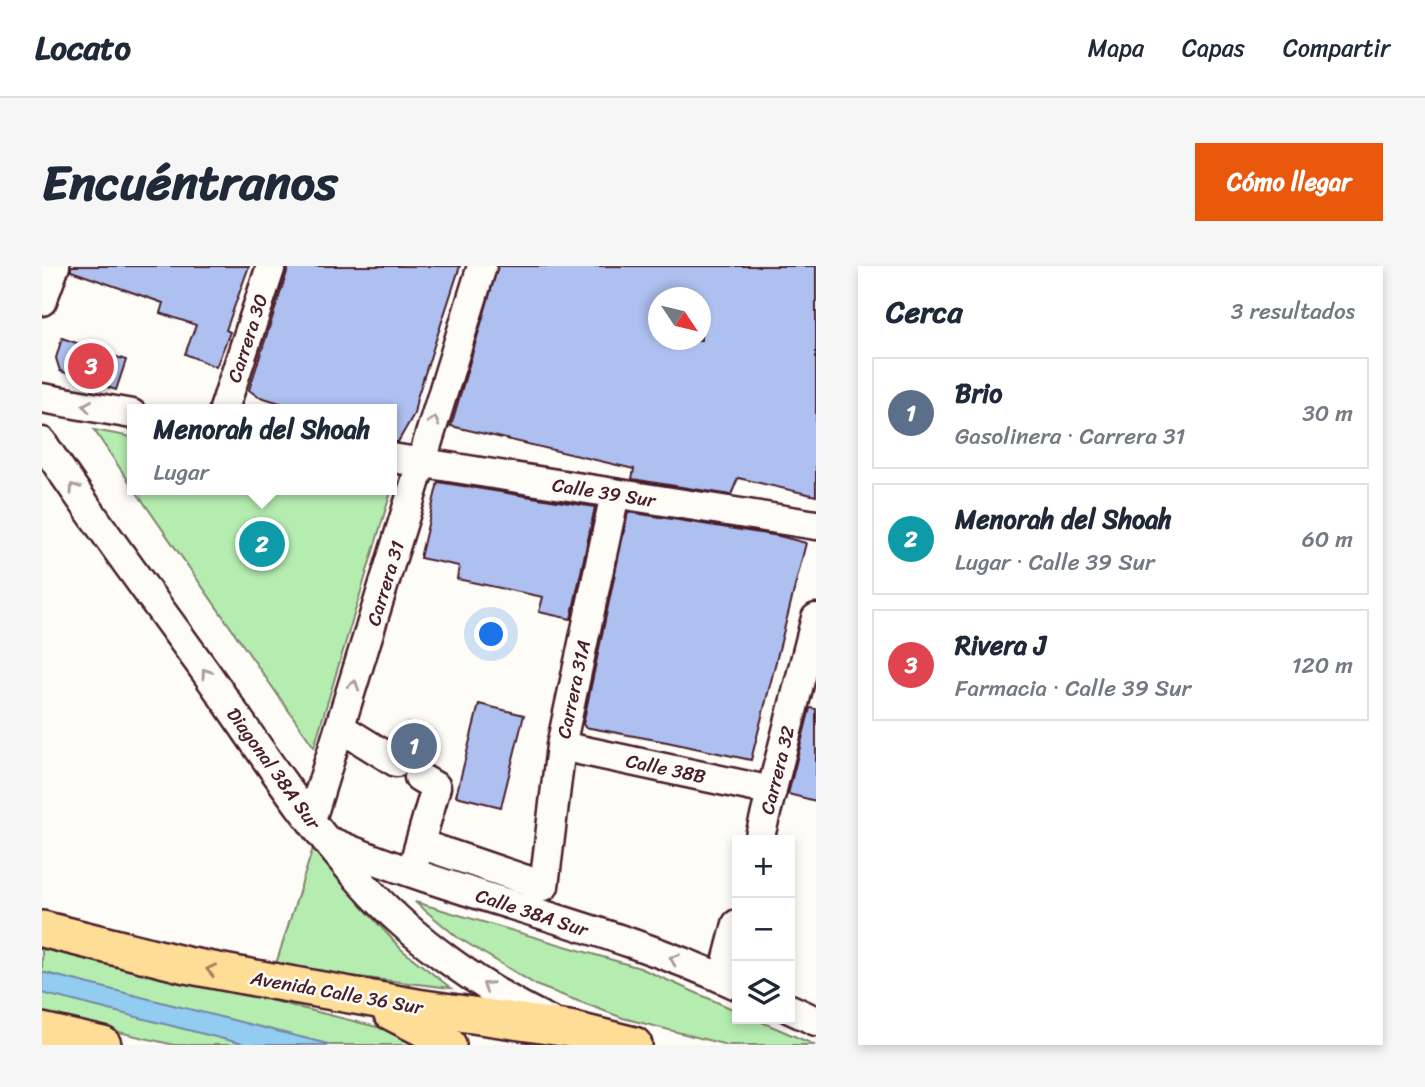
<!DOCTYPE html>
<html lang="es">
<head>
<meta charset="utf-8">
<style>
  :root { --surface:#fff; --page:#f6f6f7; --text:#1f2937; --muted:#747a83; --line:#e0e1e3; --accent:#ea580c }
  body { margin:0; font-family:Sriracha,sans-serif; background:var(--page); color:var(--text) }
  .controls { position:absolute; right:21px; bottom:21px; display:grid; overflow:hidden; border-radius:0px; box-shadow:0 4px 10px #0003 }
  .controls button { width:63px; height:63px; display:grid; place-items:center; padding:0; border:0; border-bottom:2px solid var(--line); background:var(--surface); color:var(--text); font:35px sans-serif }
  .compass { position:absolute; left:606px; top:21px; width:63px; height:63px; border-radius:50%; background:var(--surface); box-shadow:0 4px 10px #0003; rotate:125deg }
  .you { position:absolute; left:450px; top:369px; width:24px; height:24px; margin:-18px; border:5px solid #fff; border-radius:50%; background:#1a73e8; box-shadow:0 0 0 10px #1a73e833 }
  .badge { display:grid; place-items:center; width:46px; height:46px; border-radius:50%; background:var(--accent); color:#fff; font-size:23px; font-weight:700 }
  .pin { position:absolute; translate:-50% -50%; border:4px solid #fff; box-shadow:0 2px 7px #0006 }
  .popup { position:absolute; left:85px; top:138px; width:270px; height:91px; box-sizing:border-box; display:grid; place-content:center; border-radius:0px; background:var(--surface); filter:drop-shadow(0 2px 5px #0005); font-size:23px; white-space:nowrap; color:var(--muted) }
  .popup b { font-size:26px; color:var(--text) }
  .popup::after { content:''; position:absolute; left:50%; top:100%; margin-left:-14px; border:14px solid transparent; border-top-color:var(--surface) }
  .list { margin:0; padding:0; list-style:none }
  h2 { display:flex; justify-content:space-between; align-items:center; height:91px; margin:0; padding:0 28px; font-size:30px }
  h2 small { font-size:23px; font-weight:400; color:var(--muted) }
  .list li { display:grid; grid-template-columns:46px 1fr auto; gap:21px; align-items:center; box-sizing:border-box; height:112px; margin:0 14px 14px; padding:0 14px; border:2px solid var(--line); border-radius:0px }
  .list b { display:block; font-size:26px; white-space:nowrap }
  .list p { margin:0; font-size:23px; white-space:nowrap; color:var(--muted) }
  .list em { font-size:23px; font-style:normal; color:var(--muted) }
  .icon { flex:none; width:38px; height:38px; fill:none; stroke:currentColor; stroke-width:2; stroke-linecap:round; stroke-linejoin:round }
  .map { position:relative; flex:none; width:774px; height:779px; overflow:hidden; border-radius:0px }
  header { display:flex; align-items:center; gap:42px; box-sizing:border-box; height:98px; padding:0 35px; background:var(--surface); border-bottom:2px solid var(--line) }
  header strong { font-size:33px }
  nav { display:flex; gap:38px; margin-inline-start:auto; font-size:24px }
  .intro { display:flex; align-items:center; justify-content:space-between; box-sizing:border-box; height:168px; padding:0 42px }
  h1 { margin:0; font-size:49px }
  .button { padding:18px 32px; border-radius:0px; background:var(--accent); color:#fff; font-size:24px; font-weight:700 }
  main { display:flex; gap:42px; padding:0 42px }
  aside { flex:1; background:var(--surface); border-radius:0px; box-shadow:0 4px 10px #0003 }
  .map>svg:first-child { display:block }
  .green { fill:#b5edb0; stroke:#80866e; stroke-width:2 }
  .water { fill:#92ccf1; stroke:#7587a2; stroke-width:2 }
  .building { fill:#aec0ef; stroke:#4a1f2b; stroke-width:2; fill-rule:evenodd }
  .lines { fill:none; stroke-linecap:round; stroke-linejoin:round }
  .minor-casing { stroke:#4a1f2b; stroke-width:33 }
  .major-casing { stroke:#4a1f2b; stroke-width:40 }
  .minor { stroke:#fdfcf7; stroke-width:28 }
  .major { stroke:#fedd96; stroke-width:35 }
  .oneway { stroke:#ac999b }
  .oneway2 { stroke:#a47e60 }
  .labels { text-anchor:middle; stroke-width:5; stroke-linejoin:round; paint-order:stroke }
  .street-label { font-size:19px; fill:#4a1f2b; stroke:#fdfcf7 }
</style>
</head>
<body>
<header>
<strong>Locato</strong>
<nav><a>Mapa</a><a>Capas</a><a>Compartir</a></nav>
</header>
<div class="intro"><h1>Encuéntranos</h1><a class="button">Cómo llegar</a></div>
<main>
<div class="map">
<svg width="774" height="779" viewBox="0 0 774 779">
  <rect width="100%" height="100%" fill="#fdfcf7"/>
  <filter id="ink" filterUnits="userSpaceOnUse"><feTurbulence type="fractalNoise" baseFrequency=".0143" numOctaves="2"/><feDisplacementMap in="SourceGraphic" scale="14" xChannelSelector="R" yChannelSelector="G"/><feConvolveMatrix kernelMatrix="1 2 1 2 8 2 1 2 1" color-interpolation-filters="sRGB"/></filter>
  <g filter="url(#ink)">
    <!-- green -->
    <path class="green" d="M52 164 90 171V220Z
      M350 218 351 219 272 481 93 224H350Z
      M272 579 318 638 360 684 409 722 233 701Z
      M373 636 598 702 695 745V753H713L773 779H685L581 752 496 720 415 671Z
      M0 677 343 763 377 779H132L0 748Z"/>
    <!-- water -->
    <path class="water" d="M0 706 290 779H205L0 727Z"/>
    <!-- building -->
    <path class="building" d="M29 0H207L184 64 188 66 174 101 143 88 154 59 118 47 121 37 29 5Z
      M247 0H418L375 132 372 148 356 176H349V143H258L215 130 207 124Z
      M456 0H774V230L696 212 689 229 590 213 592 203 409 160ZM617 32H659V74H617Z
      M20 72 84 94 74 124 18 105 14 92Z
      M396 216 553 241 529 353 497 346 501 331 415 313 417 300 378 292Z
      M586 246 737 270 764 277 709 494 625 476 543 461 541 458Z
      M437 438 482 449 459 541 414 530Z
      M768 442 774 443V535L746 528Z
      M365 457 391 465 382 496H371L368 488 359 479Z"/>
    <g class="lines">
      <!-- minor casing -->
      <g class="minor-casing">
        <path id="minor" d="M0 35 13 0
          M0 132 90 148
          M182 143 229 0
          M0 176C52 254 108 329 163 405 214 477 262 553 321 618 370 673 442 724 508 755
          M350 192 774 259
          M299 462 354 496
          M519 480 730 525
          M269 554 440 0
          M717 574 774 352
          M289 576C421 632 565 659 695 719
          M378 578 502 620 519 480 573 228
          M373 594 394 521 377 511
          M681 712 695 658
          M748 743 774 755"/>
      </g>
      <!-- major casing -->
      <g class="major-casing">
        <path id="major" d="M0 663 144 699 202 710 375 741 527 763 592 779
          M349 746 396 770 406 779
          M0 765 61 779"/>
      </g>
      <!-- minor -->
      <use href="#minor" class="minor"/>
      <!-- major -->
      <use href="#major" class="major"/>
    </g>
    <!-- one-way arrows -->
    <defs><path id="oneway-chevron" d="M-2-3.5L2.5 0L-2 3.5" fill="none" stroke-width="1.6" stroke-linecap="round" stroke-linejoin="round" transform="scale(1.75)"/></defs>
    <g class="oneway">
      <use href="#oneway-chevron" transform="translate(45 140) rotate(-170)"/>
      <use href="#oneway-chevron" transform="translate(392 155) rotate(-73)"/>
      <use href="#oneway-chevron" transform="translate(32 222) rotate(-125)"/>
      <use href="#oneway-chevron" transform="translate(164 407) rotate(-125)"/>
      <use href="#oneway-chevron" transform="translate(312 419) rotate(-73)"/>
      <use href="#oneway-chevron" transform="translate(632 693) rotate(-158)"/>
      <use href="#oneway-chevron" transform="translate(445 720) rotate(-147)"/>
    </g>
    <use class="oneway2" href="#oneway-chevron" transform="translate(169 704) rotate(-168)"/>
  </g>
  <g class="labels">
    <!-- street labels -->
    <g class="street-label">
      <text transform="translate(205 72) rotate(-72)" y="7">Carrera 30</text>
      <text transform="translate(562 226) rotate(9)" y="7">Calle 39 Sur</text>
      <text transform="translate(343 317) rotate(-73)" y="7">Carrera 31</text>
      <text transform="translate(531 423) rotate(-78)" y="7">Carrera 31A</text>
      <text transform="translate(232 502) rotate(54)" y="7">Diagonal 38A Sur</text>
      <text transform="translate(624 502) rotate(12)" y="7">Calle 38B</text>
      <text transform="translate(735 504) rotate(-76)" y="7">Carrera 32</text>
      <text transform="translate(490 646) rotate(18)" y="7">Calle 38A Sur</text>
      <text transform="translate(295 726) rotate(10)" y="7">Avenida Calle 36 Sur</text>
    </g>
  </g>
</svg>
<div class="controls">
<button>+</button>
<button>−</button>
<button><svg class="icon" aria-label="layers" viewBox="0 0 24 24"><path d="M12 4l9 5-9 5-9-5zM3 14l9 5 9-5"/></svg></button>
</div>
<svg class="compass" viewBox="-18 -18 36 36"><path d="M0-13l5 13h-10z" fill="#e53935"/><path d="M0 13l5-13h-10z" fill="#747a83"/></svg>
<div class="you"></div>
<div class="pin badge" style="left:372px;top:480px;background:#5c6f8a">1</div>
<div class="pin badge" style="left:220px;top:278px;background:#0f9aa8">2</div>
<div class="popup"><b>Menorah del Shoah</b>Lugar</div>
<div class="pin badge" style="left:49px;top:100px;background:#e0444e">3</div>
</div>
<aside>
<h2>Cerca<small>3 resultados</small></h2>
<ul class="list">
<li><span class="badge" style="background:#5c6f8a">1</span><div><b>Brio</b><p>Gasolinera · Carrera 31</p></div><em>30 m</em></li>
<li><span class="badge" style="background:#0f9aa8">2</span><div><b>Menorah del Shoah</b><p>Lugar · Calle 39 Sur</p></div><em>60 m</em></li>
<li><span class="badge" style="background:#e0444e">3</span><div><b>Rivera J</b><p>Farmacia · Calle 39 Sur</p></div><em>120 m</em></li>
</ul>
</aside>
</main>
</body>
</html>
